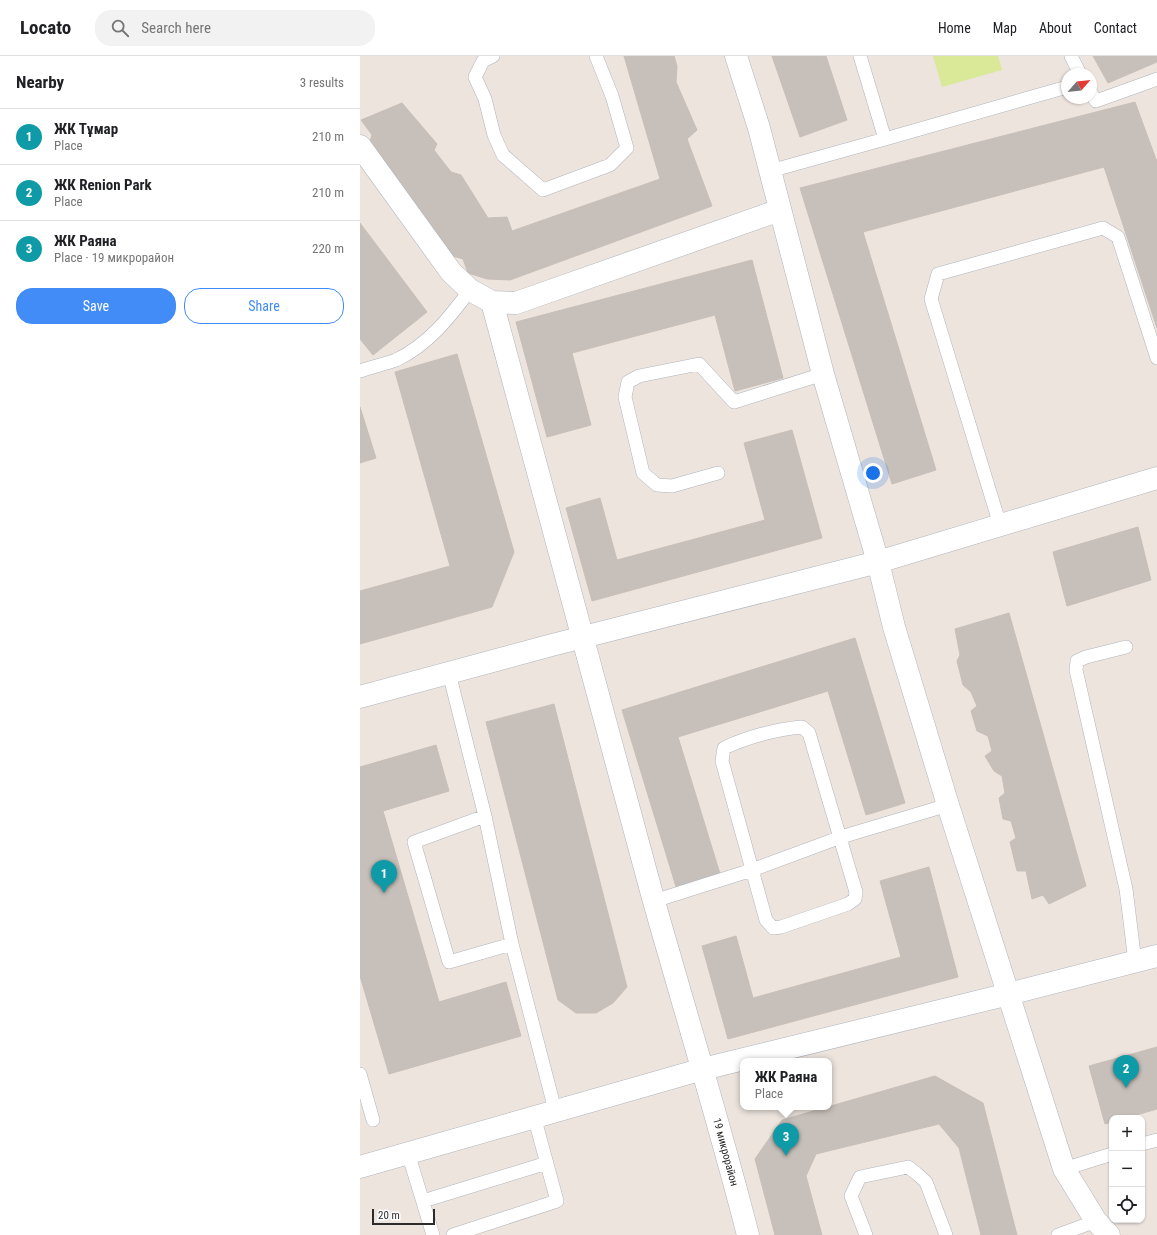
<!DOCTYPE html>
<html lang="en">
<head>
<meta charset="utf-8">
<style>
  :root { --surface:#fff; --page:#f2f2f2; --text:#202124; --muted:#757577; --line:#e0e0e0; --accent:#428cf7 }
  body { margin:0; font-family:"Roboto Condensed",sans-serif; background:var(--page); color:var(--text) }
  .controls { position:absolute; right:12px; bottom:12px; display:grid; overflow:hidden; border-radius:8px; box-shadow:0 1px 3px #0004 }
  .controls button { width:36px; height:36px; display:grid; place-items:center; padding:0; border:0; border-bottom:1px solid var(--line); background:var(--surface); color:var(--text); font:20px sans-serif }
  .compass { position:absolute; left:701px; top:12px; width:36px; height:36px; border-radius:50%; background:var(--surface); box-shadow:0 1px 3px #0004; rotate:62deg }
  .scale { position:absolute; left:12px; bottom:10px; width:63px; box-sizing:border-box; padding-left:4px; border:2px solid #2c2c2c; border-top:0; font-size:11px; line-height:14px; white-space:nowrap; color:#2c2c2c; -webkit-text-stroke:3px #fff; paint-order:stroke }
  .you { position:absolute; left:513px; top:417px; width:14px; height:14px; margin:-10px; border:3px solid #fff; border-radius:50%; background:#1a73e8; box-shadow:0 0 0 6px #1a73e833 }
  .badge { display:grid; place-items:center; width:26px; height:26px; border-radius:50%; background:var(--accent); color:#fff; font-size:13px; font-weight:700 }
  .pin { position:absolute; translate:-50% -33px; filter:drop-shadow(0 1px 2px #0008) }
  .pin::after { content:''; position:absolute; top:21px; width:14px; height:12px; background:inherit; clip-path:polygon(0 0,100% 0,50% 100%) }
  .popup { position:absolute; left:380px; top:1002px; width:92px; height:52px; box-sizing:border-box; display:grid; place-content:center; border-radius:8px; background:var(--surface); filter:drop-shadow(0 1px 3px #0005); font-size:13px; white-space:nowrap; color:var(--muted) }
  .popup b { font-size:15px; color:var(--text) }
  .popup::after { content:''; position:absolute; left:50%; top:100%; margin-left:-8px; border:8px solid transparent; border-top-color:var(--surface) }
  .list { margin:0; padding:0; list-style:none }
  h2 { display:flex; justify-content:space-between; align-items:center; height:52px; margin:0; padding:0 16px; font-size:17px }
  h2 small { font-size:13px; font-weight:400; color:var(--muted) }
  .list li { display:grid; grid-template-columns:26px 1fr auto; gap:12px; align-items:center; box-sizing:border-box; height:56px; padding:0 16px; border-top:1px solid var(--line) }
  .list b { display:block; font-size:15px; white-space:nowrap }
  .list p { margin:0; font-size:13px; white-space:nowrap; color:var(--muted) }
  .list em { font-size:13px; font-style:normal; color:var(--muted) }
  .actions { display:flex; gap:8px; padding:12px 16px }
  .actions a { flex:1; padding:9px 0; border:1px solid var(--accent); border-radius:16px; text-align:center; font-size:14px; color:var(--accent) }
  .actions .main { background:var(--accent); color:#fff }
  .icon { flex:none; width:22px; height:22px; fill:none; stroke:currentColor; stroke-width:2; stroke-linecap:round; stroke-linejoin:round }
  .map { position:relative; flex:none; width:797px; height:1179px; overflow:hidden }
  header { display:flex; align-items:center; gap:24px; box-sizing:border-box; height:56px; padding:0 20px; background:var(--surface); border-bottom:1px solid var(--line) }
  header strong { font-size:19px }
  nav { display:flex; gap:22px; margin-inline-start:auto; font-size:14px }
  .search { width:280px; height:36px; background:var(--page); display:flex; align-items:center; gap:10px; box-sizing:border-box; padding:0 14px; border-radius:16px; color:var(--muted); font-size:15px }
  main { display:flex }
  aside { flex:1; background:var(--surface) }
  .map>svg:first-child { display:block }
  .pitch { fill:#d9e998 }
  .building { fill:#c6bfba; stroke:#c9bfb8 }
  .lines { fill:none; stroke-linecap:round; stroke-linejoin:round }
  .lane-casing { stroke:#afb4bc; stroke-width:14 }
  .street-casing { stroke:#afb4bc; stroke-width:23 }
  .lane { stroke:#fff; stroke-width:13 }
  .street { stroke:#fff; stroke-width:22 }
  .labels { text-anchor:middle; stroke-width:3; stroke-linejoin:round; paint-order:stroke }
  .street-label { font-size:11px; fill:#2c2c2c; stroke:#fff }
</style>
</head>
<body>
<header>
<strong>Locato</strong>
<div class="search"><svg class="icon" aria-label="search" viewBox="0 0 24 24"><circle cx="10" cy="10" r="6"/><path d="M15 15l6 6"/></svg>Search here</div>
<nav><a>Home</a><a>Map</a><a>About</a><a>Contact</a></nav>
</header>
<main>
<aside>
<h2>Nearby<small>3 results</small></h2>
<ul class="list">
<li><span class="badge" style="background:#0f9aa8">1</span><div><b>ЖК Тұмар</b><p>Place</p></div><em>210 m</em></li>
<li><span class="badge" style="background:#0f9aa8">2</span><div><b>ЖК Renion Park</b><p>Place</p></div><em>210 m</em></li>
<li><span class="badge" style="background:#0f9aa8">3</span><div><b>ЖК Раяна</b><p>Place · 19 микрорайон</p></div><em>220 m</em></li>
</ul>
<div class="actions"><a class="main">Save</a><a>Share</a></div>
</aside>
<div class="map">
<svg width="797" height="1179" viewBox="0 0 797 1179">
  <rect width="100%" height="100%" fill="#ede4de"/>
  <!-- pitch -->
  <path class="pitch" d="M573 0H638L642 14 582 31Z"/>
  <!-- building -->
  <path class="building" d="M264 0H314L317 10 316 26 337 74 327 83 352 150 150 224 127 223 108 217 103 203 93 200 9 89 12 79 1 64 42 47 77 88 74 94 91 116 101 119 128 162 147 161 152 175 300 123Z
    M412 0H466L487 64 440 81Z
    M733 0H797V6L748 27Z
    M775 46 797 106V272L744 111 503 176 576 414 532 428 440 132Z
    M0 167 67 256 13 299 0 283Z
    M392 204 423 322 375 335 355 259 212 297 231 369 187 381 156 266Z
    M97 298 154 496 132 551 0 588V535L90 510 35 316Z
    M0 351 16 402 0 407Z
    M432 374 462 482 232 545 206 452 240 442 257 504 405 464 384 387Z
    M778 471 791 524 707 550 693 496Z
    M649 557 726 830 689 848 683 839 672 843 666 815H657L650 786 656 782 651 765 643 763 639 742 645 737 642 720 634 715 625 700 632 695 628 680 617 675 611 655 617 650 611 636 603 629 597 605 600 599 595 573Z
    M495 582 545 747 506 759 468 635 318 681 361 821 317 834 262 654Z
    M194 648 267 931 253 947 236 957H216L198 944 126 666Z
    M76 689 89 735 23 755 79 946 146 926 161 980 29 1018 0 920V711Z
    M569 811 598 921 368 983 342 890 376 880 393 942 541 901 520 825Z
    M797 991V1053L766 1062H752V1066L745 1068 729 1010Z
    M575 1020 623 1047 657 1179H621L599 1092 579 1068 456 1098 446 1120 462 1179H415L395 1103 422 1064Z"/>
  <g class="lines">
    <!-- lane casing -->
    <g class="lane-casing">
      <path id="lane" d="M133 0 123 5 115 21 125 43 134 79 143 99 183 134 250 109 267 92 252 40 236 0
        M711 0 720 18
        M731 37 736 45 797 23
        M525 83 707 31
        M410 115 525 83 500 0
        M0 315C12 311 25 308 36 304 68 289 90 261 110 234
        M358 417 312 430 297 429 283 417 265 341 268 326 279 320 339 308 374 346 463 318
        M640 469 571 243 578 218 743 172 758 181 797 302
        M766 591 726 601 717 605 716 614 766 833 775 906
        M89 617 125 760 152 888 195 1054
        M442 671 449 677 496 836 495 843 488 848 421 871 413 872 406 864 362 705 364 692C387 681 417 673 442 671Z
        M125 760 54 786 89 906 152 888
        M294 845 392 814 481 781 588 749
        M0 1018 13 1064
        M782 1088 797 1084
        M48 1097 73 1179
        M704 1113 752 1098
        M63 1145 187 1107
        M93 1179 197 1145 174 1060
        M506 1179 491 1140 500 1121 548 1111 556 1117 566 1126 586 1179
        M698 1179 736 1165"/>
    </g>
    <!-- street casing -->
    <g class="street-casing">
      <path id="street" d="M376 0 399 72 463 318 518 506 534 571 588 749 704 1113 736 1165 749 1179
        M0 90 91 216 110 234 132 246 156 247 420 154
        M132 246C185 445 238 644 293 842 325 955 359 1066 388 1179
        M0 641 192 589 518 506 797 422
        M0 1111 343 1013 649 938 797 900"/>
    </g>
    <!-- lane -->
    <use href="#lane" class="lane"/>
    <!-- street -->
    <use href="#street" class="street"/>
  </g>
  <g class="labels">
    <!-- street labels -->
    <g class="street-label">
      <text transform="translate(366 1096) rotate(75)" y="4">19 микрорайон</text>
    </g>
  </g>
</svg>
<div class="controls">
<button>+</button>
<button>−</button>
<button><svg class="icon" aria-label="locate" viewBox="0 0 24 24"><circle cx="12" cy="12" r="6"/><path d="M12 2v4M12 18v4M2 12h4M18 12h4"/></svg></button>
</div>
<svg class="compass" viewBox="-18 -18 36 36"><path d="M0-13l5 13h-10z" fill="#e53935"/><path d="M0 13l5-13h-10z" fill="#757577"/></svg>
<div class="scale">20 m</div>
<div class="you"></div>
<div class="pin badge" style="left:24px;top:837px;background:#0f9aa8">1</div>
<div class="pin badge" style="left:766px;top:1032px;background:#0f9aa8">2</div>
<div class="pin badge" style="left:426px;top:1100px;background:#0f9aa8">3</div>
<div class="popup"><b>ЖК Раяна</b>Place</div>
</div>
</main>
</body>
</html>
